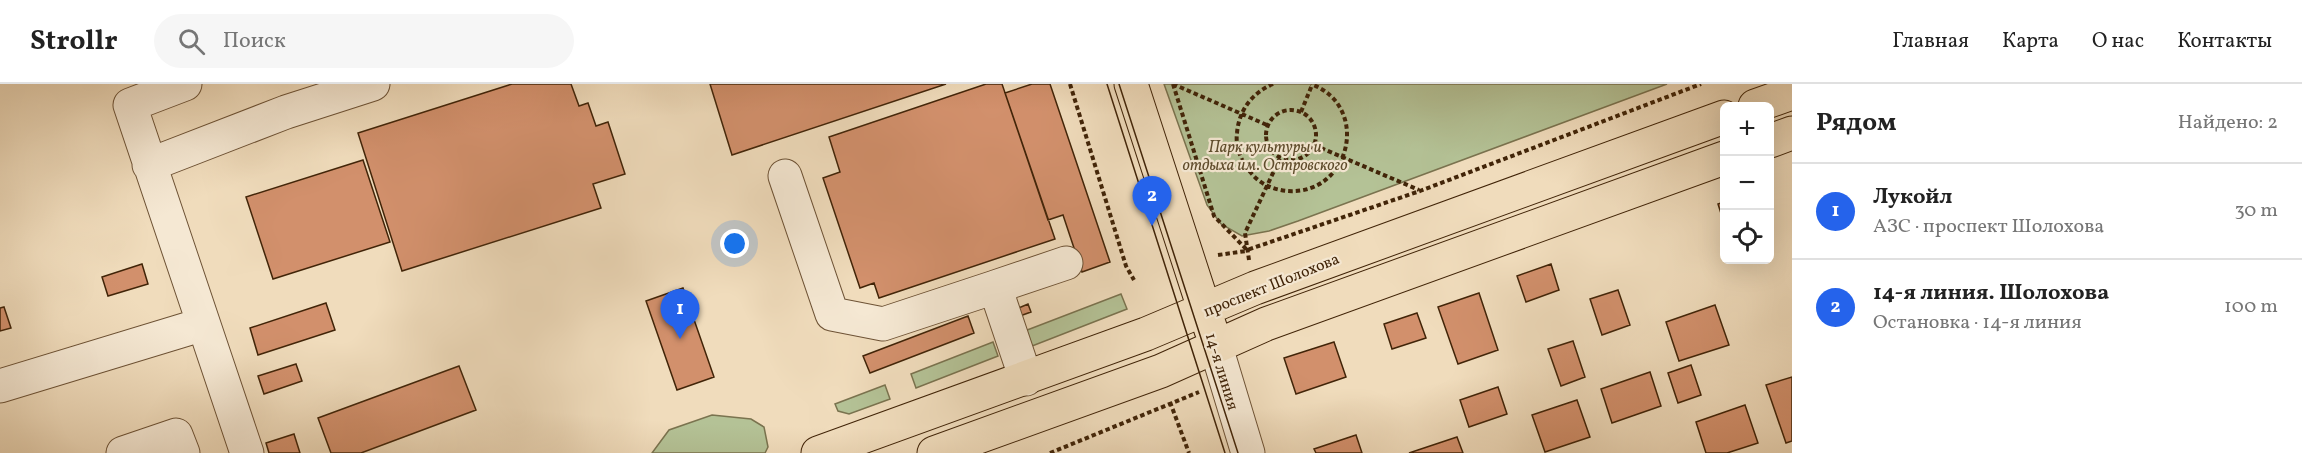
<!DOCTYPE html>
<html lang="ru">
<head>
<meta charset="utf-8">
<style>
  :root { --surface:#fff; --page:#f6f6f6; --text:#222; --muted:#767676; --line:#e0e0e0; --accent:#2563eb }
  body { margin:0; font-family:Vollkorn,serif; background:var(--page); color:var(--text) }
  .controls { position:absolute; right:18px; top:18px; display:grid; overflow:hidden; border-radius:9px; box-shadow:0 6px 24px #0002 }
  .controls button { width:54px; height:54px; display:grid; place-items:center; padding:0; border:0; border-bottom:2px solid var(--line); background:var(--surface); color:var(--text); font:30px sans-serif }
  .you { position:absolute; left:735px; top:160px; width:21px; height:21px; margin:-15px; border:4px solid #fff; border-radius:50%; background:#1a73e8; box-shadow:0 0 0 9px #1a73e833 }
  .badge { display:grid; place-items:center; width:39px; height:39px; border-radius:50%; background:var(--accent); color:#fff; font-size:20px; font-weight:700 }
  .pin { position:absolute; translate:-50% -50px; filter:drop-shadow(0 2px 3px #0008) }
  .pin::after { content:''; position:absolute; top:32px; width:21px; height:18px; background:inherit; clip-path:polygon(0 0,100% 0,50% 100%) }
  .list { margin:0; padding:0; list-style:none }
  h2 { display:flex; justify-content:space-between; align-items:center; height:78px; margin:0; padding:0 24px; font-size:26px }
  h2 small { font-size:20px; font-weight:400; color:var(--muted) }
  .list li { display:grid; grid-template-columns:39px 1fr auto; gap:18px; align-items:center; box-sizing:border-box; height:96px; padding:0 24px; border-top:2px solid var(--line) }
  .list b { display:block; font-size:22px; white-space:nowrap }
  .list p { margin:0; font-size:20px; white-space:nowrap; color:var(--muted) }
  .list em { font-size:20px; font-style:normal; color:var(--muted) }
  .icon { flex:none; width:33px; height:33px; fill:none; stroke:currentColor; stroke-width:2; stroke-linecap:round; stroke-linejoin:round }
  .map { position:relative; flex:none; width:1792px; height:369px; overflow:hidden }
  header { display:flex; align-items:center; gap:36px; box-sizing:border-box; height:84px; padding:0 30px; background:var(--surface); border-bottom:2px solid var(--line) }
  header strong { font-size:28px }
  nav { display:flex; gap:33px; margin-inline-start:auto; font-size:21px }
  .search { width:420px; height:54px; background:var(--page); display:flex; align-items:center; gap:15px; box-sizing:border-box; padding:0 21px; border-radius:33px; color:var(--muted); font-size:22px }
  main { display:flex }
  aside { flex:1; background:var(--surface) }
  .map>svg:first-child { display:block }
  .green { fill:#b4c296; stroke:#7a734f; stroke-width:1.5 }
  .building { fill:#d2906c; stroke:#412408; stroke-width:1.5 }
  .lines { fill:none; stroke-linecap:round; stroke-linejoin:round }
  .minor-casing { stroke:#6d5235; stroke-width:35 }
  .major-casing { stroke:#412408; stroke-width:35 }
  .path { stroke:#412408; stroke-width:4; stroke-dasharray:4.5 3; stroke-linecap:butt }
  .minor { stroke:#f5e8d3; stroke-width:33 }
  .major { stroke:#f0dcbc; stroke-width:33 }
  .tram { stroke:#412408; stroke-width:1.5 }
  .labels { text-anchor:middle; stroke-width:4.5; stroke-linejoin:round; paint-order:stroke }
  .park-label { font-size:16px; font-style:italic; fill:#5e4c2c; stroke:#f5e8d3 }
  .street-label { font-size:16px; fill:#412408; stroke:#f5e8d3 }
</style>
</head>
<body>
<header>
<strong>Strollr</strong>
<div class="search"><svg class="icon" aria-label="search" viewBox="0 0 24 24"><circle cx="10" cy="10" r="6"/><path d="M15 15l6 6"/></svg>Поиск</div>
<nav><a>Главная</a><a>Карта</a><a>О нас</a><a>Контакты</a></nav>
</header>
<main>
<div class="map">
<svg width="1792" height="369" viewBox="0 0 1792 369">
  <rect width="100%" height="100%" fill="#f0dcbc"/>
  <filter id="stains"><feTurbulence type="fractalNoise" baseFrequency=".00333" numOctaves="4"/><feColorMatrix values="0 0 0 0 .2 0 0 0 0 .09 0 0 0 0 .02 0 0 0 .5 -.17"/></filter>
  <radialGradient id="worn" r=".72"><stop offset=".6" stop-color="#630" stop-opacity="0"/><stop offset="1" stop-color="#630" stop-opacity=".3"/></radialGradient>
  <!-- green -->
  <path class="green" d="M1164 0H1667L1298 137 1269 147 1242 152 1221 140 1207 121Z
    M1121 210 1127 225 1027 264 1022 248Z
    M993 258 998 272 916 304 911 290Z
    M885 301 890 315 849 330 838 327 835 320Z
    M712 331 751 335 764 343 768 363 765 369H652L669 346Z"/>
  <!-- building -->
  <path class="building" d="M512 0H571L579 22 588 19 596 42 608 38 625 90 593 100 601 124 402 187 358 49Z
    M710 0H946L732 71Z
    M986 0H1002L1055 155 879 214 874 199 860 204 823 94 840 88 829 53Z
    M1032 0H1050L1110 178 1082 188 1063 131 1048 136 1005 9Z
    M363 76 390 158 273 195 246 113Z
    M1724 118V139L1718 120Z
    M142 180 148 200 108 212 102 193Z
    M1551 180 1559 206 1526 218 1517 192Z
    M683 204 714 293 677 306 646 217Z
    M1618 206 1630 241 1602 251 1590 215Z
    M1479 209 1498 266 1458 280 1438 223Z
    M326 219 335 246 258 271 250 244Z
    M1028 220 1031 228 1017 233 1014 226Z
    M1715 221 1729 261 1679 277 1666 238Z
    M4 223 11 244 0 247V224Z
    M1417 229 1426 254 1392 265 1384 240Z
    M968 232 974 249 870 289 863 272Z
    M1573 257 1585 293 1561 302 1548 265Z
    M1334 258 1346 293 1296 310 1284 274Z
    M296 280 302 297 264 310 258 292Z
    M1691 281 1701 311 1678 319 1668 289Z
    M459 282 476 326 361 369H331L318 334Z
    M1650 288 1661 322 1612 339 1601 305Z
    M1792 293V357L1786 359 1766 301Z
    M1498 303 1507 330 1469 343 1460 316Z
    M1577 316 1590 353 1545 368 1532 331Z
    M1745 321 1758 359 1727 369H1706L1696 338Z
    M294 350 300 369H269L266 359Z
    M1356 351 1362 369H1316L1314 365Z
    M1457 353 1463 369H1409Z"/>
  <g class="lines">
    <!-- minor casing -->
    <g class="minor-casing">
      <path id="minor" d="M185 0 130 21 206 247
        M149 81 286 28 373 0
        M785 92 832 230 883 240 995 203
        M1216 263 1248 369
        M1026 295 995 203 1066 179
        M0 302 194 243 206 247 247 369
        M123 369 176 351 183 369"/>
    </g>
    <!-- major casing -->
    <g class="major-casing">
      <path id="major" d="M1131 0 1211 246
        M1755 22 1792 9
        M1770 57 1792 49
        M818 369 1146 250 1255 204 1724 33
        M934 369 1161 287 1266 240 1724 74"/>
    </g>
    <!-- path -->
    <path class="path" d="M1070 0 1126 182 1134 196
      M1173 0 1214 132 1247 166 1420 107 1701 0
      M1173 0 1267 41
      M1273 0C1252 9 1239 26 1237 49 1235 64 1242 79 1252 90 1261 101 1275 106 1288 107 1351 111 1371 22 1311 0
      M1266 51a25 25 0 1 1 50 0a25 25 0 1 1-50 0Z
      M1301 28 1312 1
      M1314 61 1419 106
      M1218 171 1246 167
      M1249 176 1245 149 1280 74
      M1170 318 1189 369
      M1050 369 1199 308"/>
    <!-- minor -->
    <use href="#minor" class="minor"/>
    <!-- major -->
    <use href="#major" class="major"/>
    <!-- tram -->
    <path class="tram" d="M1107 0 1225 369
      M1119 0 1238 369"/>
  </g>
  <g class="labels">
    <!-- park labels -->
    <g class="park-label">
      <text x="1265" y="68">Парк культуры и<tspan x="1265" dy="18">отдыха им. Островского</tspan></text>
    </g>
    <!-- street labels -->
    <g class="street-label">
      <text transform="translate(1271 200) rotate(-22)" y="6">проспект Шолохова</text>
      <text transform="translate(1223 287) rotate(73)" y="6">14-я линия</text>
    </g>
  </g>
  <rect width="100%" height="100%" filter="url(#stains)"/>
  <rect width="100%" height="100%" fill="url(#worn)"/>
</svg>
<div class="controls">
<button>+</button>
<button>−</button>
<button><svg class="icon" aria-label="locate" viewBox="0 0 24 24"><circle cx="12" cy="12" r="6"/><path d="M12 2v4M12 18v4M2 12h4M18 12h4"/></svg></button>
</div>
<div class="you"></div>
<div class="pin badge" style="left:680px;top:255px">1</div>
<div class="pin badge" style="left:1152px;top:142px">2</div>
</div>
<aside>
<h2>Рядом<small>Найдено: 2</small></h2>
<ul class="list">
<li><span class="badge">1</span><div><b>Лукойл</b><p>АЗС · проспект Шолохова</p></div><em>30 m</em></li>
<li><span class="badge">2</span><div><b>14-я линия. Шолохова</b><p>Остановка · 14-я линия</p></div><em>100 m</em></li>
</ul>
</aside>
</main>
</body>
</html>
